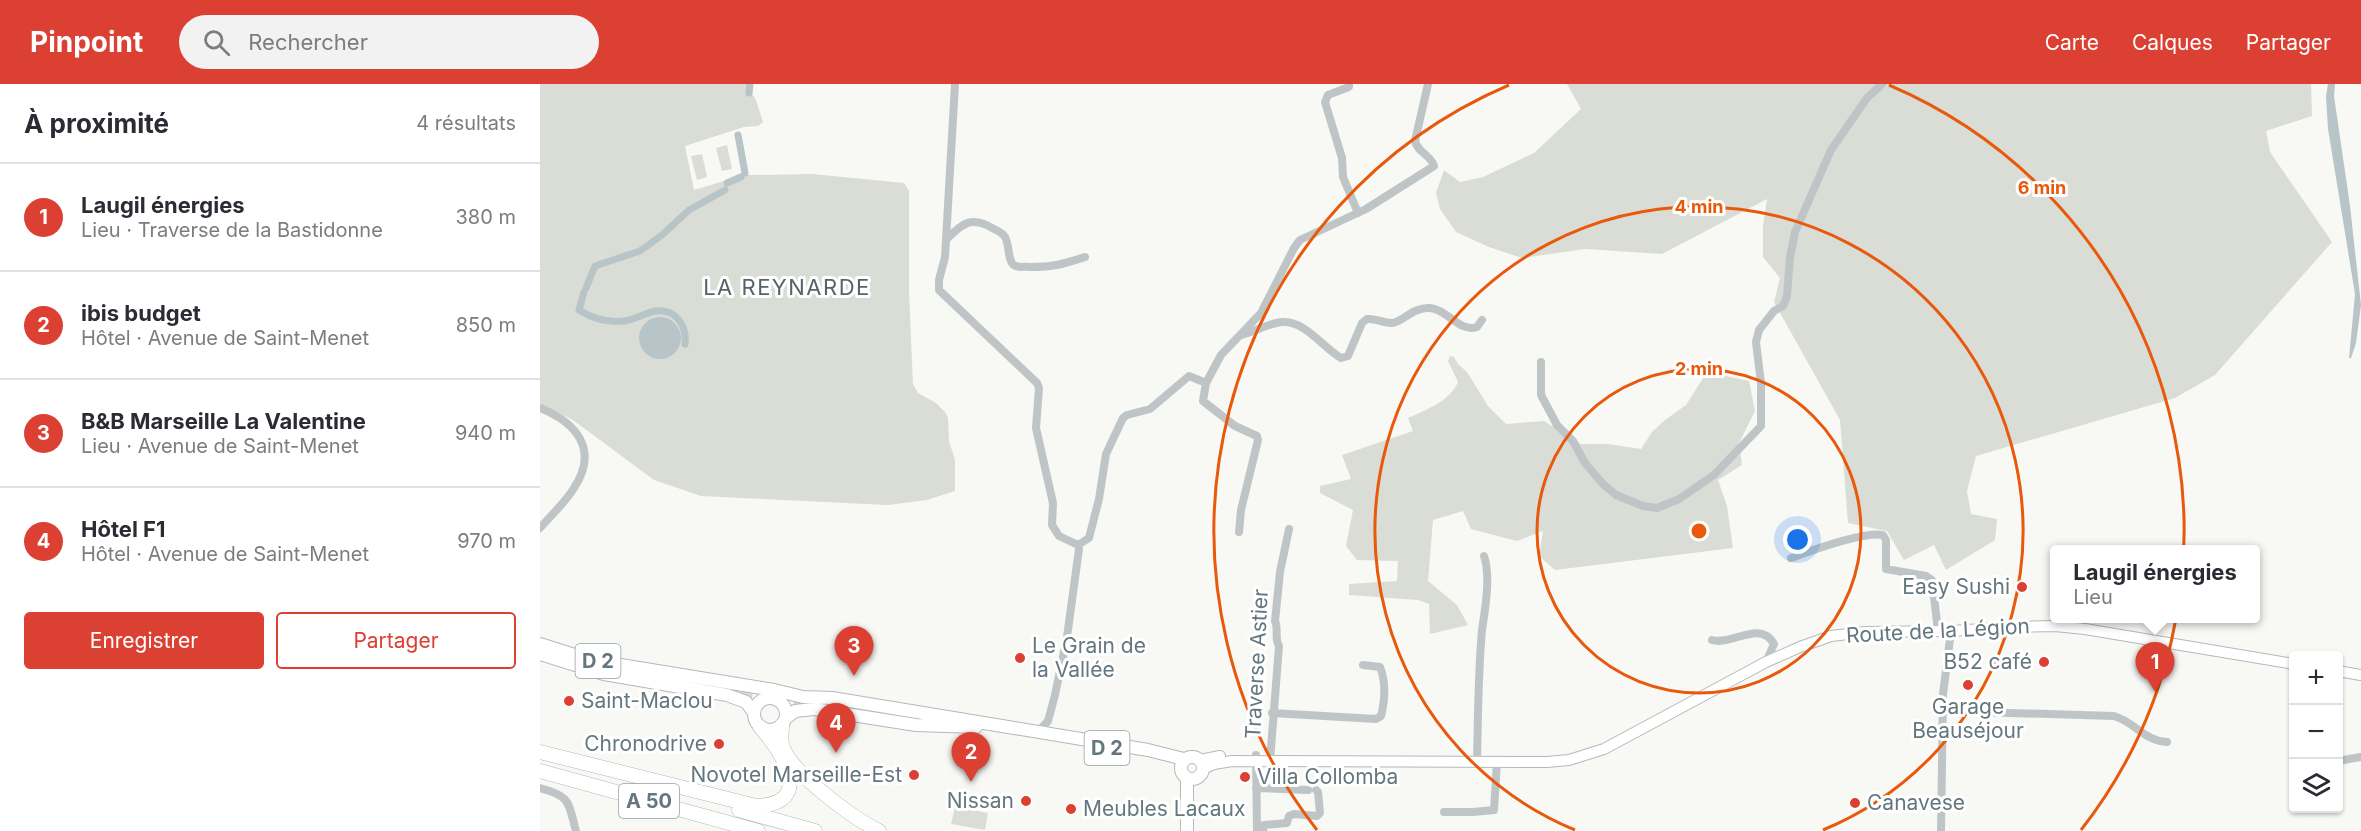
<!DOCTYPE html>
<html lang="fr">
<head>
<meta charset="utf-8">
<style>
  :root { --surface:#fff; --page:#f2f2f3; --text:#2b2b33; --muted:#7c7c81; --line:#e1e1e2; --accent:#dc4032 }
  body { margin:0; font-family:Inter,sans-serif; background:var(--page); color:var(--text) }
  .controls { position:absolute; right:18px; bottom:18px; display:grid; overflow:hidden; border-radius:6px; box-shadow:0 2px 4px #0004 }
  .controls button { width:54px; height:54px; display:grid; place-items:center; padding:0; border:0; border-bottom:2px solid var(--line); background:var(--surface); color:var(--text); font:30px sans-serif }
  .you { position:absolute; left:1258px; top:456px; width:21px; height:21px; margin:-15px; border:4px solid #fff; border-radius:50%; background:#1a73e8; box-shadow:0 0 0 9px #1a73e833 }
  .badge { display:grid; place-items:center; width:39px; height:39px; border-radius:50%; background:var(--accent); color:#fff; font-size:20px; font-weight:700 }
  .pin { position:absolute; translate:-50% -50px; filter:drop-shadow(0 2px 3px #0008) }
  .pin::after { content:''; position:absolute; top:32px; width:21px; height:18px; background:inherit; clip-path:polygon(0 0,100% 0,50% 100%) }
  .popup { position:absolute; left:1510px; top:461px; width:210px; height:78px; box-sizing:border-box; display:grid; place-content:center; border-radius:6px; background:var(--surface); filter:drop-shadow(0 2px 4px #0005); font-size:20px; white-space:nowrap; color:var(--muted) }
  .popup b { font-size:22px; color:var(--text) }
  .popup::after { content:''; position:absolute; left:50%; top:100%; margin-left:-12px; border:12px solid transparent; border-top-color:var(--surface) }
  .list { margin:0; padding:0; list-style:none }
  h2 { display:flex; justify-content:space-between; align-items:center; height:78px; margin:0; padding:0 24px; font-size:26px }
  h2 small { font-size:20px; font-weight:400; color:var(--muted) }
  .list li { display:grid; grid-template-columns:39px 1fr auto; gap:18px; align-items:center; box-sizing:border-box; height:108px; padding:0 24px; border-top:2px solid var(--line) }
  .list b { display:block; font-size:22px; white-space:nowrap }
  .list p { margin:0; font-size:20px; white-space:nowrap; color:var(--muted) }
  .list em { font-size:20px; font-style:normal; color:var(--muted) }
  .actions { display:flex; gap:12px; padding:18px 24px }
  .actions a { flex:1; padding:14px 0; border:2px solid var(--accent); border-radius:6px; text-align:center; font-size:21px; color:var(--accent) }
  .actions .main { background:var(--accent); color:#fff }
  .icon { flex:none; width:33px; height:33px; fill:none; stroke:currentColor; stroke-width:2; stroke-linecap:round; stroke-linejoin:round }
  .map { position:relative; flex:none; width:1821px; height:747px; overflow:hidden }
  header { display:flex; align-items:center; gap:36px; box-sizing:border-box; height:84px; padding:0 30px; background:var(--accent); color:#fff }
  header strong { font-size:28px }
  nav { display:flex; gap:33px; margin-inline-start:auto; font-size:21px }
  .search { width:420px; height:54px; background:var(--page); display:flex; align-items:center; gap:15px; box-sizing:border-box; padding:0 21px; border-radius:33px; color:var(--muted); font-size:22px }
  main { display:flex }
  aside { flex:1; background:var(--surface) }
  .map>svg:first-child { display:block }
  .green { fill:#d9ddd5 }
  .water { fill:#b7c5c8 }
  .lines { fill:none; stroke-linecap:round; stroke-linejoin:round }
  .canal { stroke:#b7c5c8; stroke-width:7 }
  .primary-tunnel { stroke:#d3d8d8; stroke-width:12; stroke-dasharray:12 6; stroke-linecap:butt }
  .secondary-casing { stroke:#b2b9bc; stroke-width:12 }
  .primary-casing { stroke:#b3b9bc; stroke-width:14 }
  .highway-casing { stroke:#b3b8ba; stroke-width:15 }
  .street { stroke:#bfc5c7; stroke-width:8 }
  .secondary { stroke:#fff; stroke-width:10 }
  .primary { stroke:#fff; stroke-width:12 }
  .highway { stroke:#fff; stroke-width:14 }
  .ring { fill:none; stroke:#e8590c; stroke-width:3 }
  .poi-dot { fill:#dc4032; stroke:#fff; stroke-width:2 }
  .labels { text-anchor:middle; stroke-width:6; stroke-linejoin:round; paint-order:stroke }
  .shield { fill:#fff; stroke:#92a0a5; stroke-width:1.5 }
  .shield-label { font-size:20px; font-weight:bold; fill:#64777f }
  .poi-label { font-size:21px; fill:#64777f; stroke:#fff; text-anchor:end }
  .street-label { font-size:21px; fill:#64777f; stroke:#fff }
  .neighbourhood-label { font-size:22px; letter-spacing:1.5px; fill:#56646a; stroke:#fff }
  .centre { fill:#e8590c; stroke:#fff; stroke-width:3 }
  .ring-label { font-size:18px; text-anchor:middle; font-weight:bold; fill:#e8590c; stroke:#fff; stroke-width:6; stroke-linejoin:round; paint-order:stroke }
</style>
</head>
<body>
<header>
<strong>Pinpoint</strong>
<div class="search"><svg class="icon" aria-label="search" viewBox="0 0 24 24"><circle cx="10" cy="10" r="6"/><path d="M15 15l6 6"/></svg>Rechercher</div>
<nav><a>Carte</a><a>Calques</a><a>Partager</a></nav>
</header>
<main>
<aside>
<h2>À proximité<small>4 résultats</small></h2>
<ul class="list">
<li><span class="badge">1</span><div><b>Laugil énergies</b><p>Lieu · Traverse de la Bastidonne</p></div><em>380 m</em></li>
<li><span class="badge">2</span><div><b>ibis budget</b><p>Hôtel · Avenue de Saint-Menet</p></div><em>850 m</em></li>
<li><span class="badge">3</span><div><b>B&amp;B Marseille La Valentine</b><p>Lieu · Avenue de Saint-Menet</p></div><em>940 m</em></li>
<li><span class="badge">4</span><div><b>Hôtel F1</b><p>Hôtel · Avenue de Saint-Menet</p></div><em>970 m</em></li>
</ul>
<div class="actions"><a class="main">Enregistrer</a><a>Partager</a></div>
</aside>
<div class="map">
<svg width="1821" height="747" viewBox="0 0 1821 747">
  <rect width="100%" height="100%" fill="#f8f8f5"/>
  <!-- green -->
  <path class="green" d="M0 0H210L209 5 216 16 223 38 218 42 204 43 145 62 154 106 204 91H215L272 90 364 99 369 107V208L373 300 378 309 396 319 405 328 408 334 409 357 415 376V407L387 416 348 421 161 412 114 396 33 336 0 320Z
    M1027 0H1771L1772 32 1726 47 1730 68 1792 158 1675 291 1635 314 1436 372 1427 407 1431 430 1457 435 1455 456 1406 486 1394 461 1364 476 1347 447 1308 439 1300 336 1234 218 1240 194 1223 173V142L1227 115 1122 170 1045 165 982 174 949 163 916 148 900 125 896 109 904 86 920 98 943 93 994 69 1041 25Z
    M187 61 192 85 182 87 176 64Z
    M162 70 167 93 157 96 151 72Z
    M910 272 914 273 918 280 927 288 948 322 966 340 1004 337 1041 360H1068L1101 365 1112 348 1125 336 1146 321 1167 288 1209 297 1215 327 1199 359 1202 381 1178 396 1187 422 1193 464 1015 486 999 472 1003 447 977 457 931 445 923 427 893 436 888 497 917 521 928 541 890 550 889 520 878 516 809 511V500L857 497 858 477 817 476 806 462 813 426 780 409V402L811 395 802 371 873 347 868 334C886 326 910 317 918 298L908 277Z
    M415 723 448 729 445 746 411 740Z"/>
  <!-- water -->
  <path class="water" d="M1788 0H1795L1794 12 1810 122 1821 221 1816 259 1811 274H1809L1805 317 1815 210 1788 45 1786 12Z
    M99 254a21 21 0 1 1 42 0a21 21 0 1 1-42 0Z"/>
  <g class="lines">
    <!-- canal -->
    <path class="canal" d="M209 9 210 0
      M198 51 205 89
      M187 99 201 93
      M46 204 55 182 100 167 122 151 149 126 185 106
      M44 208 39 226C53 235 67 239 84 237 94 236 105 229 115 227 136 224 147 242 145 260"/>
    <!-- primary-tunnel -->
    <path class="primary-tunnel" d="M183 605 268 619"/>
    <!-- secondary casing -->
    <g class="secondary-casing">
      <path id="secondary" d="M1798 587 1821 591
        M660 676 680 672
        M663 685 674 680 692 677 1007 678 1029 676 1064 665 1226 578 1260 563 1291 552 1325 548 1411 547 1476 543 1515 542 1545 545 1754 580"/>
    </g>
    <!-- primary casing -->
    <g class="primary-casing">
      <path id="primary" d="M0 560 50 576 234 606 263 613 292 614 608 666 644 675
        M0 570 64 590 187 611 206 618 214 629
        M214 630a16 16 0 1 1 32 0a16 16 0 1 1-32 0Z
        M246 634 255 627 274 625 376 641 436 643
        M641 684a11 11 0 1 1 22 0a11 11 0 1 1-22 0Z
        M647 694V747"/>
    </g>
    <!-- highway casing -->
    <g class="highway-casing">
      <path id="highway" d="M242 641C242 648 240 657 243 664 254 691 313 734 339 747
        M0 668 216 722C276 720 242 668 220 643
        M0 687 218 747
        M199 726 275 747"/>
    </g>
    <!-- street -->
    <path class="street" d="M415 0 405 173 399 196V206L497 299 499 304 496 344 513 419 512 441 519 452 538 461 539 465 527 553 515 611 508 637 498 648
      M809 0V3L788 11 785 18 802 74 803 93 818 129
      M406 156C422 139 432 131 454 145 458 147 463 149 465 153 470 161 467 180 476 182 480 184 486 182 490 183 514 183 523 180 545 173
      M701 251C714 248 729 239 742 238 765 236 783 264 801 274L808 272 822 239 827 235C835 234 843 239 851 239 862 239 872 223 890 224 907 225 920 249 937 243L942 236
      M1001 278V311L1017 341 1033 357 1045 379 1063 400 1076 411 1103 422 1117 424 1139 415 1174 391 1221 342V299L1216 258 1219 246 1234 227 1243 222 1247 212 1250 173 1255 148 1291 66 1327 14 1342 0
      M666 299 663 317 695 342 717 352 718 356 701 426 699 448
      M0 324C37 339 59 366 34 404 25 419 11 431 0 444
      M538 461 549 454 559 415 566 370 583 334 587 331 610 325 649 292 666 299 681 271 721 229 754 164 760 156 826 125 894 82C891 71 877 68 875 57L888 0
      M1251 474C1270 467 1323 447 1343 451L1346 456V485L1386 492 1392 496 1398 547
      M1172 556C1192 562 1220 535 1234 560L1226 578
      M1402 627 1574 632C1595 638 1604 657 1627 658
      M732 629 836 635 841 632C845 616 846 598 840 583L823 581
      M716 671 717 747
      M730 677 739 562C734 554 739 545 735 537L740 488 749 445
      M937 677C938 634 938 590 942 546 945 526 951 492 944 472
      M1798 677 1821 673
      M0 704C31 712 28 718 36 747
      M716 704 768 706
      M904 728H933L954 726 957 678
      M723 747 724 741 747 739 749 732 754 730 777 732 780 729 778 708 776 706
      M1401 747 1403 610 1411 547"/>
    <!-- secondary -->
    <use href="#secondary" class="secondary"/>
    <!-- primary -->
    <use href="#primary" class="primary"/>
    <!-- highway -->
    <use href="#highway" class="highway"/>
  </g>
  <!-- distance rings -->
  <g class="ring">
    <circle cx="1159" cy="447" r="162"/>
    <path d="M1035 746A324 324 0 1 1 1283 746"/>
    <path d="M777 746A485 485 0 0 1 969 1M1349 1A485 485 0 0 1 1541 746"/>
  </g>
  <!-- markers -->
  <g class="poi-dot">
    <circle cx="1482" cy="503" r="6"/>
    <circle cx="480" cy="574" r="6"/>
    <circle cx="1504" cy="578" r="6"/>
    <circle cx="1428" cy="601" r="6"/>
    <circle cx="29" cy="617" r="6"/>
    <circle cx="179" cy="660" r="6"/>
    <circle cx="374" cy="691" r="6"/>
    <circle cx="705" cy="693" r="6"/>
    <circle cx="486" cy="717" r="6"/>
    <circle cx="1315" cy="719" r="6"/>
    <circle cx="531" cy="725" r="6"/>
  </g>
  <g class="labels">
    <!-- shield labels -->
    <g class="shield">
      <rect x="35.5" y="560" width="45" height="34" rx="4.5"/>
      <rect x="544.5" y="647" width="45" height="34" rx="4.5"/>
      <rect x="79" y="700" width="60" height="34" rx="4.5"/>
    </g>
    <g class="shield-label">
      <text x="58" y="584">D 2</text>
      <text x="567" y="671">D 2</text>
      <text x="109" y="724">A 50</text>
    </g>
    <!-- poi labels -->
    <g class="poi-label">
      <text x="1470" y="510">Easy Sushi</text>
      <text x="492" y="569" text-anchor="start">Le Grain de<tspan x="492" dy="24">la Vallée</tspan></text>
      <text x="1492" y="585">B52 café</text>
      <text x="41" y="624" text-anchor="start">Saint-Maclou</text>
      <text x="1428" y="630" text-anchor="middle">Garage<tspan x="1428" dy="24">Beauséjour</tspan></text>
      <text x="167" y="667">Chronodrive</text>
      <text x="362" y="698">Novotel Marseille-Est</text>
      <text x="717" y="700" text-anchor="start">Villa Collomba</text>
      <text x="474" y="724">Nissan</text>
      <text x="1327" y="726" text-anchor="start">Canavese</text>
      <text x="543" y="732" text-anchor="start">Meubles Lacaux</text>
    </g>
    <!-- street labels -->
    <g class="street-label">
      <text transform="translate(1398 547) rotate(-3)" y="7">Route de la Légion</text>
      <text transform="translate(717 580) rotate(-87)" y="7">Traverse Astier</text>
    </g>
    <!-- neighbourhood labels -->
    <g class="neighbourhood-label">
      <text x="247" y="211">LA REYNARDE</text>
    </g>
  </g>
  <circle cx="1159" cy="447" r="9" class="centre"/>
  <g class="ring-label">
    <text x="1502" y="110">6 min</text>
    <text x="1159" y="129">4 min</text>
    <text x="1159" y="291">2 min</text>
  </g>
</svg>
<div class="controls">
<button>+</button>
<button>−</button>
<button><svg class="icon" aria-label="layers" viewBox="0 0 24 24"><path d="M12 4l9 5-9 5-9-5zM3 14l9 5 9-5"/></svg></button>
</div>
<div class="you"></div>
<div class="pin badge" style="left:1615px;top:608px">1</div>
<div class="popup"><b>Laugil énergies</b>Lieu</div>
<div class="pin badge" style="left:431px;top:698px">2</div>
<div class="pin badge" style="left:314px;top:592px">3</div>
<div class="pin badge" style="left:296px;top:669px">4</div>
</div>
</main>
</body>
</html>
